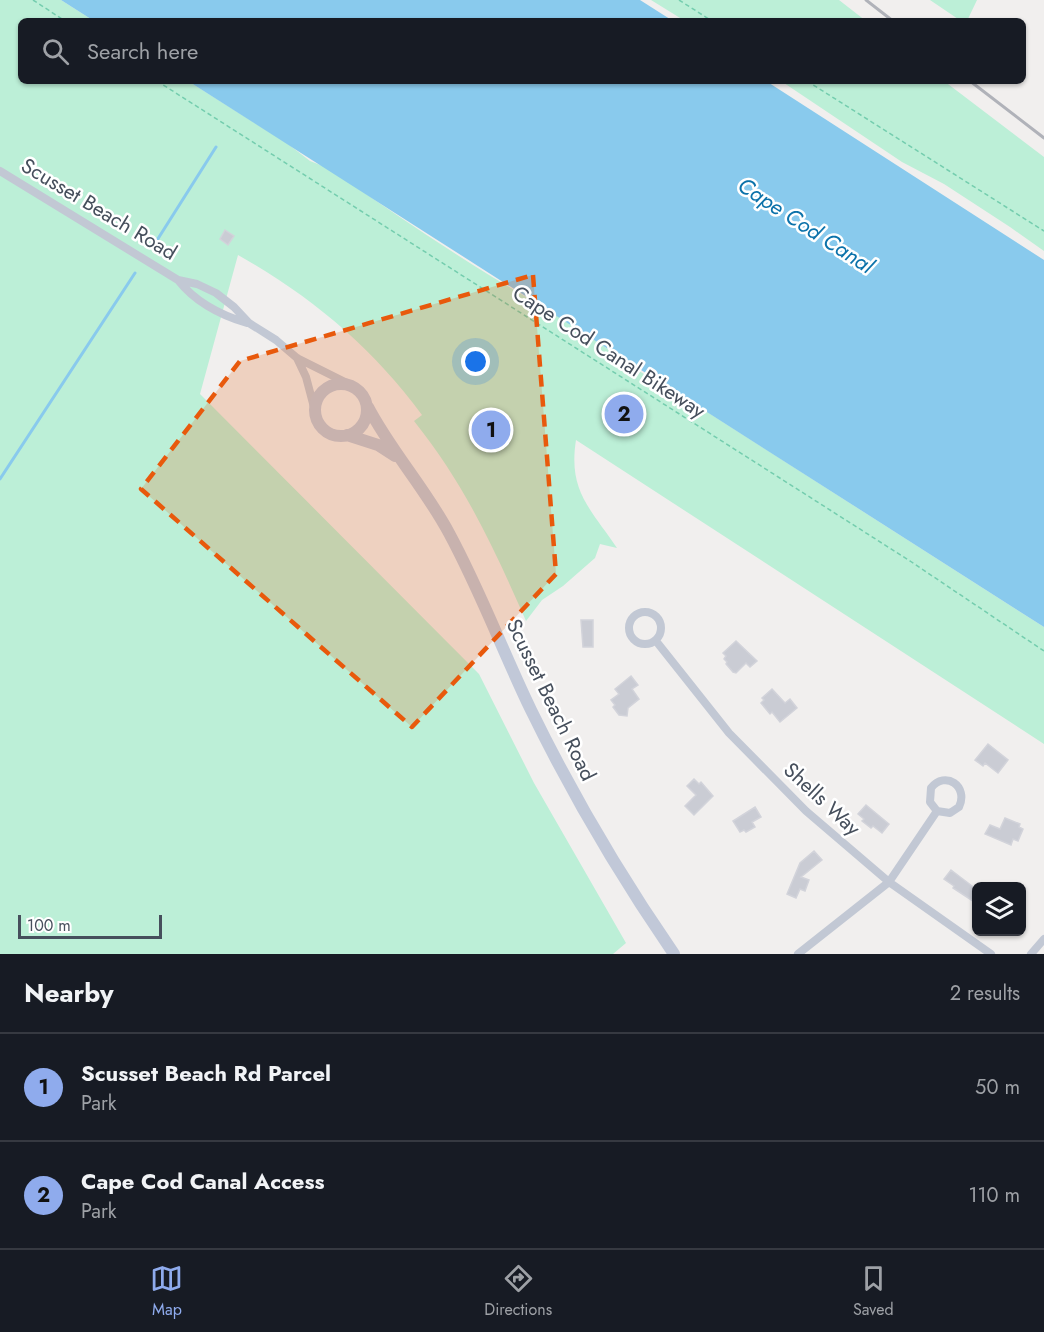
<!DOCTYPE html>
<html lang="en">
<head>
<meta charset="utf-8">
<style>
  :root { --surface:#171b24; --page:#242831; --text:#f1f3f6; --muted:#9ea1a6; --line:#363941; --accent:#8fabed }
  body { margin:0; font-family:Jost,sans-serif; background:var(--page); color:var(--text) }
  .controls { position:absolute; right:18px; bottom:18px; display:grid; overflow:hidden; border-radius:9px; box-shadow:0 2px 4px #0004 }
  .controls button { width:54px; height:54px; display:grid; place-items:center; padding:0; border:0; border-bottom:2px solid var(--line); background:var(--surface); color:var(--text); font:30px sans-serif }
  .scale { position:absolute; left:18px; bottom:15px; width:144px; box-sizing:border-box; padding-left:6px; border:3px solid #464f5c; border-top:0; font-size:16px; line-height:21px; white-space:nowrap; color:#464f5c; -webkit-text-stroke:4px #fff; paint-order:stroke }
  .you { position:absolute; left:476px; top:362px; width:21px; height:21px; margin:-15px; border:4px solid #fff; border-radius:50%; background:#1a73e8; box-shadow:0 0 0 9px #1a73e833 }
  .badge { display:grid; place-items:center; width:39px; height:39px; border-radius:50%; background:var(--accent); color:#111; font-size:20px; font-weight:700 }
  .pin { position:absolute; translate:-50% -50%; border:3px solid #fff; box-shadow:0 2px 6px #0006 }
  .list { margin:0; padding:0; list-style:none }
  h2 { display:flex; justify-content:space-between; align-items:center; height:78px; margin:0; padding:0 24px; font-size:26px }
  h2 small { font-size:20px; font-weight:400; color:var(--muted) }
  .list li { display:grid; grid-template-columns:39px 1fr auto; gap:18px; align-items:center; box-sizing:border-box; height:108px; padding:0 24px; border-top:2px solid var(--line) }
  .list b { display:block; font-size:22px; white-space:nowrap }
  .list p { margin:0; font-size:20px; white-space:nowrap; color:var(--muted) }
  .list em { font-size:20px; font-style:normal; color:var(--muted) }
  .icon { flex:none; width:33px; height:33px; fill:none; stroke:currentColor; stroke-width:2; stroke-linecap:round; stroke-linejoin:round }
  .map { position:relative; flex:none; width:1044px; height:954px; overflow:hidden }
  .search { position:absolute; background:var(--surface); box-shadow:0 2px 4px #0004; left:18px; right:18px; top:18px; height:66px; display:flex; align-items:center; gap:15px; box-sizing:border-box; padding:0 21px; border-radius:9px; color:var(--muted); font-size:22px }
  .sheet { height:294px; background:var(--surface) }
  nav { display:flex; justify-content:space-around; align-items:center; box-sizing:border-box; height:84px; border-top:2px solid var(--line); background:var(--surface); font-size:16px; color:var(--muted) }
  nav a { display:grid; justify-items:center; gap:3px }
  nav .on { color:var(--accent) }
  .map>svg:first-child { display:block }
  .green { fill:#bcefd7 }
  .water { fill:#89caed }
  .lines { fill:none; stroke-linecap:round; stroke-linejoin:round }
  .stream { stroke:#89caed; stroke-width:3 }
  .building { fill:#caccd4; stroke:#d2d3da; stroke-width:1.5 }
  .path { stroke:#74cdae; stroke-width:1.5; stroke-dasharray:4.5 3; stroke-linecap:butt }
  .minor { stroke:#c2c8d4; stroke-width:8 }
  .secondary { stroke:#c1c8d8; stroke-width:12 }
  .rail { stroke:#b0b2b9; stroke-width:3 }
  .marked { fill:#e8590c; fill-opacity:0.2; stroke:#e8590c; stroke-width:4.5; stroke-dasharray:12 8; stroke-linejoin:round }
  .labels { text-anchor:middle; stroke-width:5; stroke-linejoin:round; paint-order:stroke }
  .street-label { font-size:21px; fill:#464f5c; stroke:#fff }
  .water-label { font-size:22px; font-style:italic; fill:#0b72aa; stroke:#fff }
</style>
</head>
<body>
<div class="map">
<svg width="1044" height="954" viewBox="0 0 1044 954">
  <rect width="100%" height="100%" fill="#f1efee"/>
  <!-- green -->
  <path class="green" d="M0 0H61L94 21H21V81H188L288 144 310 161 328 168C376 201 424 234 473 265 508 287 544 307 579 329 610 349 638 374 671 389L1044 627V744L576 440C568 491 590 508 617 548L600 544 595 558 563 586 542 600 526 621C493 546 465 485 414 421L422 415C372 347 311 296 238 255L200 394 479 674 534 783 626 943 613 954H0Z
    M651 0H839L866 21H685Z
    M930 0H977L967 21H961Z
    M781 81H944L1044 157V251L1010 227 944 184 902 162Z"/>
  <!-- water -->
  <path class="water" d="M61 0H640L673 21H94Z
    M188 81H766L1044 260V627Z"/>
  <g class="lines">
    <!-- stream -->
    <path class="stream" d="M154 245 216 147
      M0 479 135 273"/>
  </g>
  <!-- building -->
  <path class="building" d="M225 230 234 236 228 245 220 239Z
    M581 620H593V647H583Z
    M736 641 757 661 750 667 746 663 736 673 733 672 726 664 727 662 724 659 726 656 723 653Z
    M631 676 638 685 632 689 639 699 628 708 627 716 619 715 613 707 615 705 611 700 619 694 615 689Z
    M772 689 785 703 790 699 797 708 780 722 772 712 770 714 761 703 764 700 762 698Z
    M988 744 1008 760 998 773 985 763 983 766 975 760Z
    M694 779 699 784 701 782 713 796 694 815 685 806 696 795 687 786Z
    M866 805 889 824 882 833 873 826 871 828 862 821 864 819 858 814Z
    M755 807 761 817 752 822 755 827 746 832 744 830 740 832 733 821Z
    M1005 818 1020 824 1019 827 1023 829 1018 841 1013 839 1011 845 985 834 990 825 1000 829Z
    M814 851 822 860 801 877 809 880 805 891 800 889 796 898 787 894 800 863Z
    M951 870 976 889V903L953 888 954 886 944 879Z"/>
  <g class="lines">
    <!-- path -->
    <path class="path" d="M33 0 65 21
      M679 0 712 21
      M157 81 910 561 1044 651
      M807 81 1044 231"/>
    <!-- minor -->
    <path class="minor" d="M0 171 178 280 197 284 216 293 234 307 249 323 276 340 297 358 351 385
      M178 280C196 303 220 315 247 323
      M297 358 306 377 315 411
      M629 628a16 16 0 1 1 32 0a16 16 0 1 1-32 0Z
      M656 641 729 733 806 811 889 882 991 954
      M798 954 889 882 937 811 930 802 931 788C945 770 969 786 959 807L950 813 937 811
      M1031 954 1044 939"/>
    <!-- secondary -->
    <path class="secondary" d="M315 410a26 26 0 1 1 52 0a26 26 0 1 1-52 0Z
      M368 407C391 451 425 488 449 533 480 590 503 652 531 710 572 794 621 877 674 954
      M347 435 378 445 395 456"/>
    <!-- rail -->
    <path class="rail" d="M866 0 893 21
      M970 81 1044 138"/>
  </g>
  <!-- marked area -->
  <path class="marked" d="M533 275 556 574 412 727 141 489 240 361Z"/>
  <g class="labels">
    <!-- street labels -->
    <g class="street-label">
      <text transform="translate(99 209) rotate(31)" y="7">Scusset Beach Road</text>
      <text transform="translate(609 352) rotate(33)" y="7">Cape Cod Canal Bikeway</text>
      <text transform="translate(551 700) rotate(64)" y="7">Scusset Beach Road</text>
      <text transform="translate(822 799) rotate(43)" y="7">Shells Way</text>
    </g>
    <!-- water labels -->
    <g class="water-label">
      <text transform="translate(806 225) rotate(33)" y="8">Cape Cod Canal</text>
    </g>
  </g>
</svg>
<div class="controls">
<button><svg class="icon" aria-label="layers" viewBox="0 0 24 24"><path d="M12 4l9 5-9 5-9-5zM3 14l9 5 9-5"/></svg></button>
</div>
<div class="scale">100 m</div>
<div class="you"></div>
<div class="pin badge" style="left:491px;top:430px">1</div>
<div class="pin badge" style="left:624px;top:414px">2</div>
<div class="search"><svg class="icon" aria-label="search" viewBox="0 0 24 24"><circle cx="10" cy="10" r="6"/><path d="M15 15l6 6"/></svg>Search here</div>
</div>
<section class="sheet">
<h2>Nearby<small>2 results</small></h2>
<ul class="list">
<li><span class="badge">1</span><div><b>Scusset Beach Rd Parcel</b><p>Park</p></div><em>50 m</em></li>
<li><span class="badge">2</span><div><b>Cape Cod Canal Access</b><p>Park</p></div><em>110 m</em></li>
</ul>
</section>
<nav>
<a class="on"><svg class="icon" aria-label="map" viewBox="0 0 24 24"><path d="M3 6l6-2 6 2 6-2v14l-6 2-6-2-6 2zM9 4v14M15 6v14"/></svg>Map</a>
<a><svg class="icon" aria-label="directions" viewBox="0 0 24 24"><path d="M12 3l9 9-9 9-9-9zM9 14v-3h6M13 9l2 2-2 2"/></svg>Directions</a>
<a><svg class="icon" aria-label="saved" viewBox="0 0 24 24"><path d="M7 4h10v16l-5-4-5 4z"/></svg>Saved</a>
</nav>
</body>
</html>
